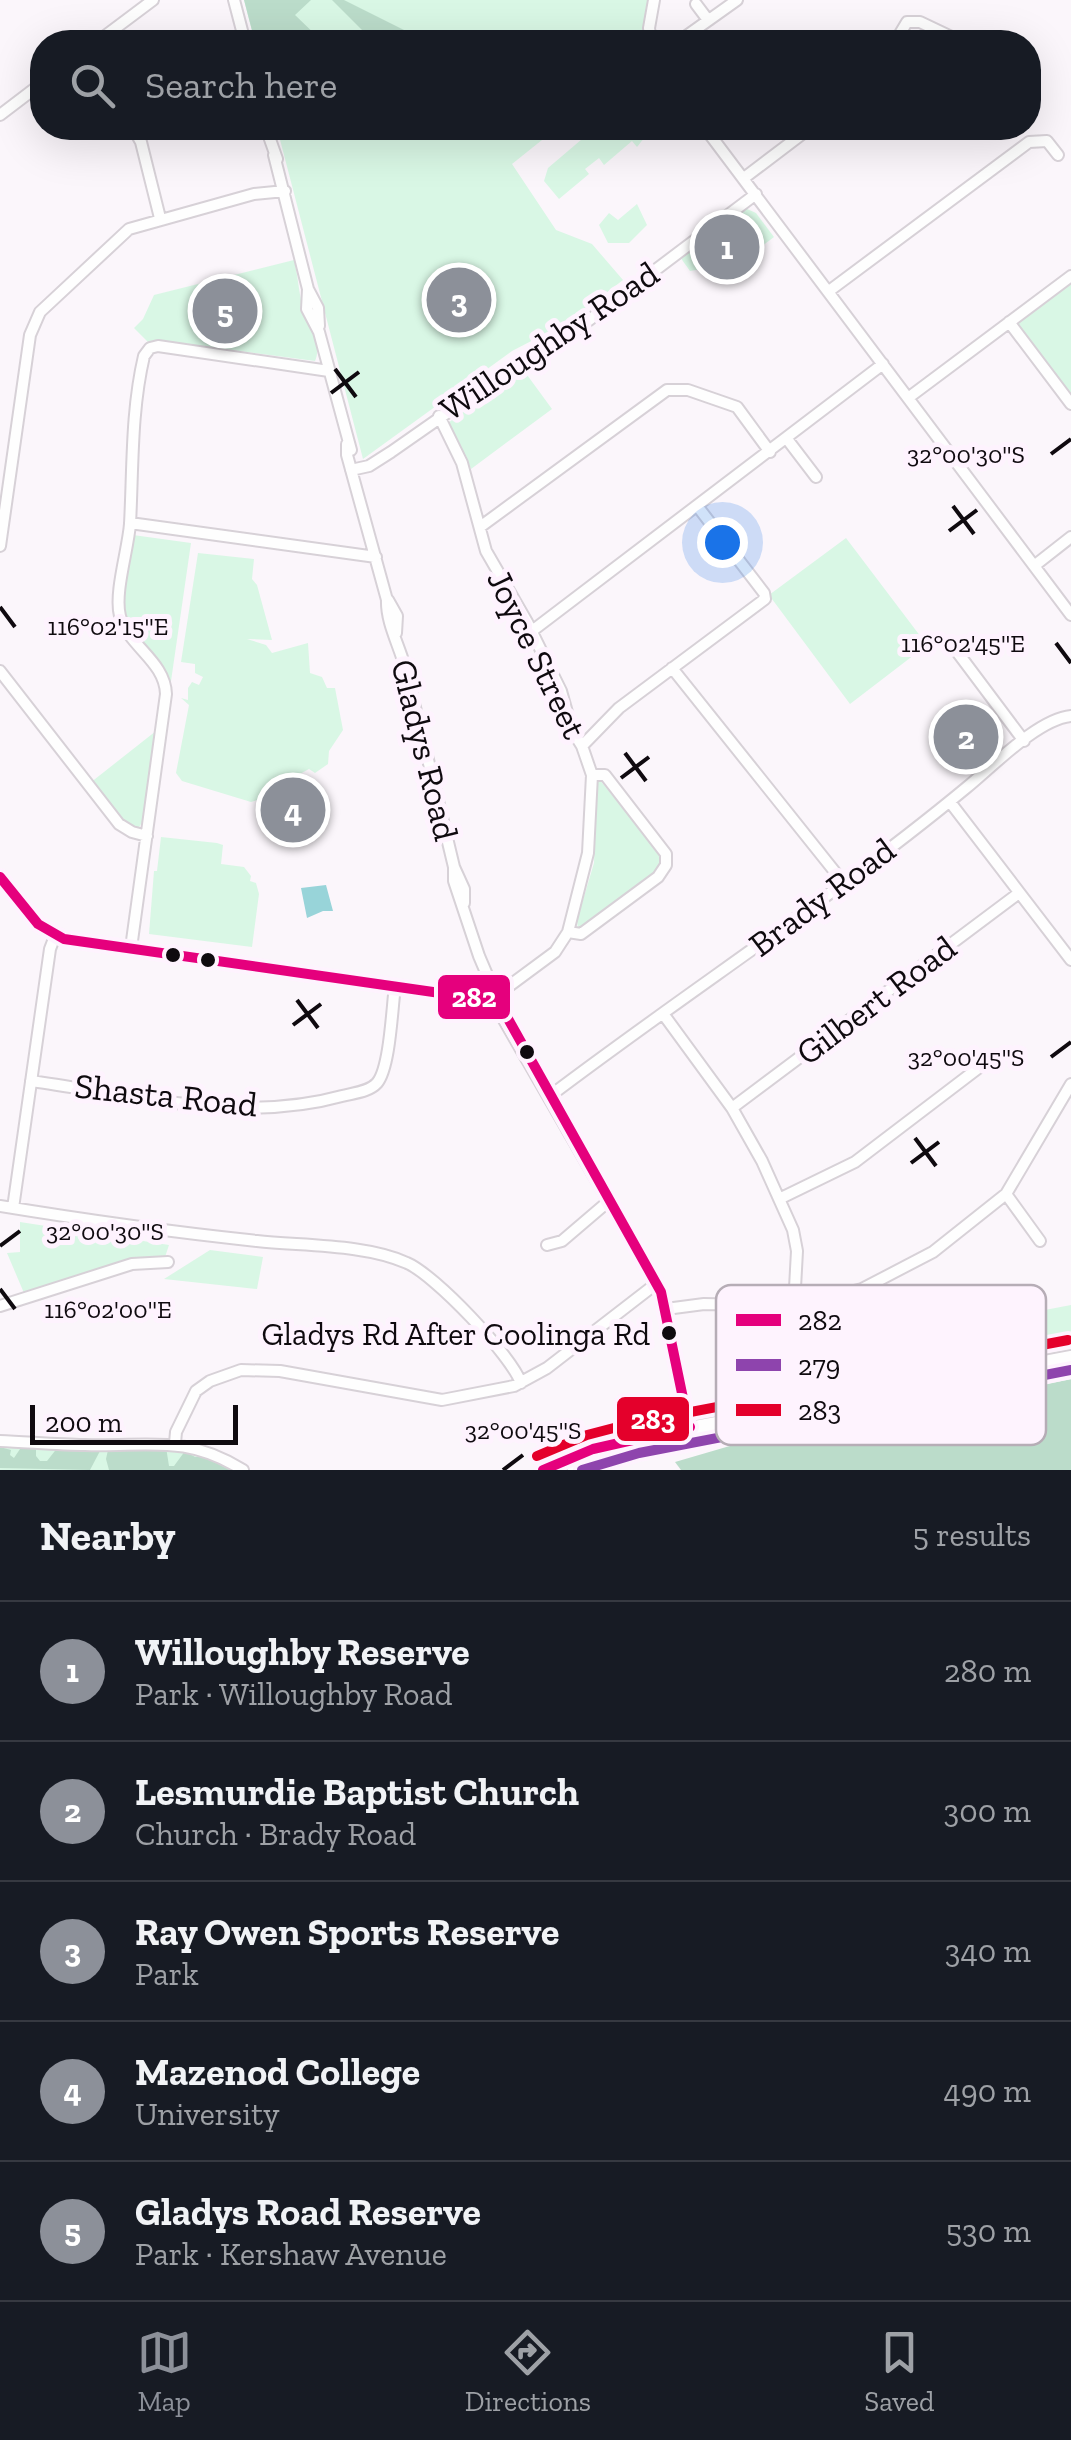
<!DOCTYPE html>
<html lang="en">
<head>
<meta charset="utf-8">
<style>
  :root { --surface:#171b24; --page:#20242c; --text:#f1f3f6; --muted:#9ea1a6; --line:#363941; --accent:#8c9099 }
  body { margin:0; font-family:"Zilla Slab",serif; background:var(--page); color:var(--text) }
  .scale { position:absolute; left:30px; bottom:25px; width:208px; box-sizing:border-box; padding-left:10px; border:5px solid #0f0a0f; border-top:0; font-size:28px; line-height:35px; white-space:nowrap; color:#0f0a0f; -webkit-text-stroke:8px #fef3fe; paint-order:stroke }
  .you { position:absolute; left:722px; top:542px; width:35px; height:35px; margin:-25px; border:8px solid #fff; border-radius:50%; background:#1a73e8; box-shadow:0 0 0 15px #1a73e833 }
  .badge { display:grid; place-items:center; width:65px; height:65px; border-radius:50%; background:var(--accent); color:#fff; font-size:32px; font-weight:700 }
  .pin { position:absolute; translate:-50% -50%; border:5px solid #fff; box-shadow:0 2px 10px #0006 }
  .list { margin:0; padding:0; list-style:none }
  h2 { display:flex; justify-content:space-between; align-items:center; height:130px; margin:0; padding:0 40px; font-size:42px }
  h2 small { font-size:32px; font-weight:400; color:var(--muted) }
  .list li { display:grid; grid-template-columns:65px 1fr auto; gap:30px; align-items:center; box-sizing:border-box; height:140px; padding:0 40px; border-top:2px solid var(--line) }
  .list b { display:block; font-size:38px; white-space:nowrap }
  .list p { margin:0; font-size:32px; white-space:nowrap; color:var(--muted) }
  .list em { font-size:32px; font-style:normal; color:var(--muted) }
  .icon { flex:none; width:55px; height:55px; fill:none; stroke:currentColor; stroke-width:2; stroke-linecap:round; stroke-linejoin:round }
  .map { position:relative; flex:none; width:1071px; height:1470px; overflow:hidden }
  .search { position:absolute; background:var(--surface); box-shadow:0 10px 40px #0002; left:30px; right:30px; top:30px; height:110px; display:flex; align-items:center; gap:25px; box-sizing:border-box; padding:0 35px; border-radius:40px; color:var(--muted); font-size:38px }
  .sheet { height:830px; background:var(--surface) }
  nav { display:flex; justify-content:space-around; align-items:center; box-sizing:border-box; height:140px; border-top:2px solid var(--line); background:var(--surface); font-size:28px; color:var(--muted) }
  nav a { display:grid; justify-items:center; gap:5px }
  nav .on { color:var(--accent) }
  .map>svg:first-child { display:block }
  .green { fill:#d9f7e5 }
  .forest { fill:#bbdcca }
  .water { fill:#98d4d9 }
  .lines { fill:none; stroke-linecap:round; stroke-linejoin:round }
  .minor-casing { stroke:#d7d1d7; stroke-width:14 }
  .major-casing { stroke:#d7d1d7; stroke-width:16 }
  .minor { stroke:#fefefe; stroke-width:10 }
  .major { stroke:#fefefe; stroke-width:12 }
  .bus-1-casing { stroke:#fef3fe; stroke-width:18 }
  .bus-2-casing { stroke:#fef3fe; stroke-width:18 }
  .bus-3-casing { stroke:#fef3fe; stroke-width:18 }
  .bus-1 { stroke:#e5007d; stroke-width:10 }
  .bus-2 { stroke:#8e44ad; stroke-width:10 }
  .bus-3 { stroke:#e4002b; stroke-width:10 }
  .ticks { fill:none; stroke:#0f0a0f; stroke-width:4 }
  .bus-dot { fill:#0f0a0f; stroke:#fef3fe; stroke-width:4 }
  .labels { text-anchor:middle; stroke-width:10; stroke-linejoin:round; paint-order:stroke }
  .bus-label { font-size:32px; fill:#0f0a0f; stroke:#fef3fe; text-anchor:end }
  .street-label { font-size:35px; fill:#0f0a0f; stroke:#fef3fe }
  .key { fill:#fef3fe; stroke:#b6adb6; stroke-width:2.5 }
  .key-label { font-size:28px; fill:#0f0a0f }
  .ticks-label { font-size:25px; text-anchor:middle; fill:#0f0a0f; stroke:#fef3fe; stroke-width:10; stroke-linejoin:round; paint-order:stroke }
  .line-badge { stroke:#fef3fe; stroke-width:4 }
  .badge-label { font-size:28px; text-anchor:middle; font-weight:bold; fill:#fff }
</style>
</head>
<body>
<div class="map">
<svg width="1071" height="1470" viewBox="0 0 1071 1470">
  <rect width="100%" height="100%" fill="#fbf6fb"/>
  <!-- green -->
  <path class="green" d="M244 0H648L644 42H255Z
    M277 128H557L512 164 556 230 592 244 623 280 570 321 512 351 363 459Z
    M595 128 605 136 621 128 625 133 630 128H652L637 147 632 141 604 165 599 158 585 169 589 174 559 199 544 181 548 168Z
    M637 204 647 225 629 243H608L599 225 609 213 618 220Z
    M745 208 756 213 774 237 741 262 690 271 680 257Z
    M294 260C298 276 299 294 303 308 307 325 323 344 315 361L171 342 149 343 134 328 143 319 154 295Z
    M1071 284V411L1010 329Z
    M522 368 552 409 471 469 466 456 444 426Z
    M133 535 191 543 170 688 121 618Z
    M846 538 927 645 850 704 769 595Z
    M198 553 254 559 252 579 257 585 272 640 247 639 266 645 272 653 308 643 310 673 322 677 327 688H335L343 730 329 751 328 764 315 773 309 769 298 775 296 781 276 794 251 802 182 781 176 773 189 705 181 698 188 700V688L192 682 199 685 203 677 195 673V664L181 662Z
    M156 731 144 819 138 829 123 824 90 783Z
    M599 779 661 855 662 862 657 872 582 929H578L577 920 594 863 596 786Z
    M161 837 217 843 223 845 221 864 244 867 251 876 250 881 256 883 259 894 252 947 149 934 154 871H157Z
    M20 1222 169 1245 165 1257 24 1293 7 1253 20 1252Z
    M210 1250 263 1257 257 1289 164 1279Z
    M1071 1305V1344L767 1403 773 1375 898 1353 939 1330Z
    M0 1444 186 1449 236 1470H0Z"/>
  <!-- forest -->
  <path class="forest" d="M244 0H311L295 15 323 42H255Z
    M332 0H344L406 31 405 34 415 40 370 42 369 37Z
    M1071 1379V1470H681L675 1462 805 1424 919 1412Z
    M22 1446 36 1447V1456L40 1461H47L58 1447 100 1451 90 1470 0 1468V1447L11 1450 10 1455 14 1458Z
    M166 1447 169 1466H174L185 1451 195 1457H213L236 1470H109L106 1459 108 1450Z"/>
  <!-- water -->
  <path class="water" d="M326 885 333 911H323L307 918 301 888Z"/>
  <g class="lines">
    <!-- minor casing -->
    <g class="minor-casing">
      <path id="minor" d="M234 0 245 42
        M696 4 708 20
        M97 42 153 0
        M651 42 649 28 654 0
        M678 42 737 0
        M895 42 907 22H920L962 42
        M0 115 42 83
        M133 128 141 142 160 218
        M266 128 277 159
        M705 128 1071 615
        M274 155 308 289 318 308 319 326
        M744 178 810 128
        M308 289 307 309 319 332 351 450
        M829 291 1029 142 1047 141 1058 155
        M1009 322 1071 404
        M908 398 1071 276
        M787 439 816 477
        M347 444V455L387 600C386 622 399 645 405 667 422 734 438 800 454 867V881L479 956 508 1024
        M351 470 369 466 391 452 517 364 576 330 756 194
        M130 523 376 557
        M480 527 667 390H688L737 407 770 452
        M0 546 30 335 40 312 129 229 254 194 285 191
        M1034 566 1071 537
        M388 600 397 616 396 633
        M532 631 883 364
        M958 653 1024 741
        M672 668 843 882
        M0 671 119 824 132 832 147 836
        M582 746 619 708 765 599 764 593 698 507
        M950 802 1071 960
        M454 867 464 889V903
        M0 877 38 924 64 939 479 999 496 1000 505 989 555 952 568 932 588 853 592 775 582 746 572 730 561 691 527 622 486 551 462 463 439 416
        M568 932 581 934 658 877 666 865V854L605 775H592
        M131 948 166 694C165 661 128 646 120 616 114 593 128 550 130 524 133 468 131 411 144 356L150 348 158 346 329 371
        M664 1015 732 1108 762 1161 793 1230 797 1251 794 1306
        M504 1020 661 1292 681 1393 691 1423 690 1427
        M31 1081C132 1095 241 1124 342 1096 353 1093 369 1092 377 1083 390 1068 392 1008 395 986
        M550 1096C687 992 833 898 966 788 992 767 1038 719 1071 716
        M732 1108 1019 893
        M1006 1194 1040 1241
        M779 1199 855 1162 985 1063
        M0 1206C85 1220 171 1232 257 1241 302 1246 366 1244 407 1263 435 1275 511 1355 521 1383
        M13 1208 50 949 55 936
        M547 1245 562 1241 610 1200
        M0 1306 132 1264 168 1262
        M666 1309 704 1304 794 1306 862 1289 933 1252 1006 1194 1071 1084
        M0 1441C28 1442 57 1445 85 1445 149 1447 185 1434 243 1470
        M175 1443 176 1432 196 1391 210 1381 241 1370 280 1371 442 1400 514 1386 547 1368 657 1283"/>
    </g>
    <!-- major casing -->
    <g class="major-casing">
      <path id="major" d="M543 1470 593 1449 636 1438 1071 1357
        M574 1470 637 1450 1071 1367"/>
    </g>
    <!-- minor -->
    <use href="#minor" class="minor"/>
    <!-- major -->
    <use href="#major" class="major"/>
    <!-- bus-1 casing -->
    <g class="bus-1-casing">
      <path id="bus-1" d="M0 877 38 924 64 939 454 995 475 997 493 992 661 1292 684 1403V1424L690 1427
        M543 1470 593 1449 690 1427"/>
    </g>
    <!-- bus-2 casing -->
    <g class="bus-2-casing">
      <path id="bus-2" d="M582 1470 639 1453 1071 1370"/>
    </g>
    <!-- bus-3 casing -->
    <g class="bus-3-casing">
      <path id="bus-3" d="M537 1456 587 1435 633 1423 1068 1340"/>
    </g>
    <!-- bus-1 -->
    <use href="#bus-1" class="bus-1"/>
    <!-- bus-2 -->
    <use href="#bus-2" class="bus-2"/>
    <!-- bus-3 -->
    <use href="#bus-3" class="bus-3"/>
  </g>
  <!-- ticks -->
  <path class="ticks" d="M335 369 356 397M331 393 359 372M1051 454 1071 439M953 506 974 534M949 531 977 510M0 607 15 627M1056 643 1071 663M625 753 646 781M621 778 649 757M297 1000 318 1028M293 1025 321 1004M1051 1057 1071 1042M915 1138 936 1166M911 1163 939 1142M0 1246 20 1231M0 1289 15 1309M503 1470 523 1455"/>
  <!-- markers -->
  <g class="bus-dot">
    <circle cx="173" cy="955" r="9"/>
    <circle cx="208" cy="960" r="9"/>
    <circle cx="527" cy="1052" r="9"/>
    <circle cx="669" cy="1333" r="9"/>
  </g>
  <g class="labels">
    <!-- bus labels -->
    <g class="bus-label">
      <text x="650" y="1345">Gladys Rd After Coolinga Rd</text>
    </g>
    <!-- street labels -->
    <g class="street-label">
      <text transform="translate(549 341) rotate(-34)" y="12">Willoughby Road</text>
      <text transform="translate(537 654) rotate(64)" y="12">Joyce Street</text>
      <text transform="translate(425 750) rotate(76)" y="12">Gladys Road</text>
      <text transform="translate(822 897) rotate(-37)" y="12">Brady Road</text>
      <text transform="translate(876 1000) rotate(-37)" y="12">Gilbert Road</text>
      <text transform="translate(166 1095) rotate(6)" y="12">Shasta Road</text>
    </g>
  </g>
  <!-- legend -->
  <rect x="716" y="1285" width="330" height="160" rx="15" class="key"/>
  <rect x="736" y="1314" width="45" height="12" fill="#e5007d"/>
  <rect x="736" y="1359" width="45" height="12" fill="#8e44ad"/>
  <rect x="736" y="1404" width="45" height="12" fill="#e4002b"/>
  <g class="key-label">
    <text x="798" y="1330">282</text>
    <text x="798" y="1375">279</text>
    <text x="798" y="1420">283</text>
  </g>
  <g class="ticks-label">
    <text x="966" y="463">32°00'30"S</text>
    <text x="108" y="635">116°02'15"E</text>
    <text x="963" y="652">116°02'45"E</text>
    <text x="966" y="1066">32°00'45"S</text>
    <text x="105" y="1240">32°00'30"S</text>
    <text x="108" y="1318">116°02'00"E</text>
    <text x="523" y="1439">32°00'45"S</text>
  </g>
  <g class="line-badge">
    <rect x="436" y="973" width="76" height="48" rx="10" fill="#e5007d"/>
    <rect x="615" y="1395" width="76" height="48" rx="10" fill="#e4002b"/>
  </g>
  <g class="badge-label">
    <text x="474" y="1007">282</text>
    <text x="653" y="1429">283</text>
  </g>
</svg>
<div class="scale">200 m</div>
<div class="you"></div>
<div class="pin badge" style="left:727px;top:247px">1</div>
<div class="pin badge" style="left:966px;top:737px">2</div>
<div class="pin badge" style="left:459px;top:300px">3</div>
<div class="pin badge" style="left:293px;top:810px">4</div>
<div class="pin badge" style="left:225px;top:311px">5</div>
<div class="search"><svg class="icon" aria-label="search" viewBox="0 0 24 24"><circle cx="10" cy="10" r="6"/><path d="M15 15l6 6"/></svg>Search here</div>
</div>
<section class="sheet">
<h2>Nearby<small>5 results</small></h2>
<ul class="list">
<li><span class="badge">1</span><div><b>Willoughby Reserve</b><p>Park · Willoughby Road</p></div><em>280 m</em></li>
<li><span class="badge">2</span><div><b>Lesmurdie Baptist Church</b><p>Church · Brady Road</p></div><em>300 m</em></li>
<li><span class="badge">3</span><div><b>Ray Owen Sports Reserve</b><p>Park</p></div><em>340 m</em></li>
<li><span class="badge">4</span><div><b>Mazenod College</b><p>University</p></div><em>490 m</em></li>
<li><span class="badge">5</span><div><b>Gladys Road Reserve</b><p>Park · Kershaw Avenue</p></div><em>530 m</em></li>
</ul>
</section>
<nav>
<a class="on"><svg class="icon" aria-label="map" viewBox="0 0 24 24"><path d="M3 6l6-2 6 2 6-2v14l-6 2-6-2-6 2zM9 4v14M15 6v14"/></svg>Map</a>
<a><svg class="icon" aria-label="directions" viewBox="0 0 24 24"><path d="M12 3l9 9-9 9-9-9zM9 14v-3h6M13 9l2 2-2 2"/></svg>Directions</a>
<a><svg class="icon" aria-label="saved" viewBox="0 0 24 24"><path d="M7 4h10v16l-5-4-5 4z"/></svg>Saved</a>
</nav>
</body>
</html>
